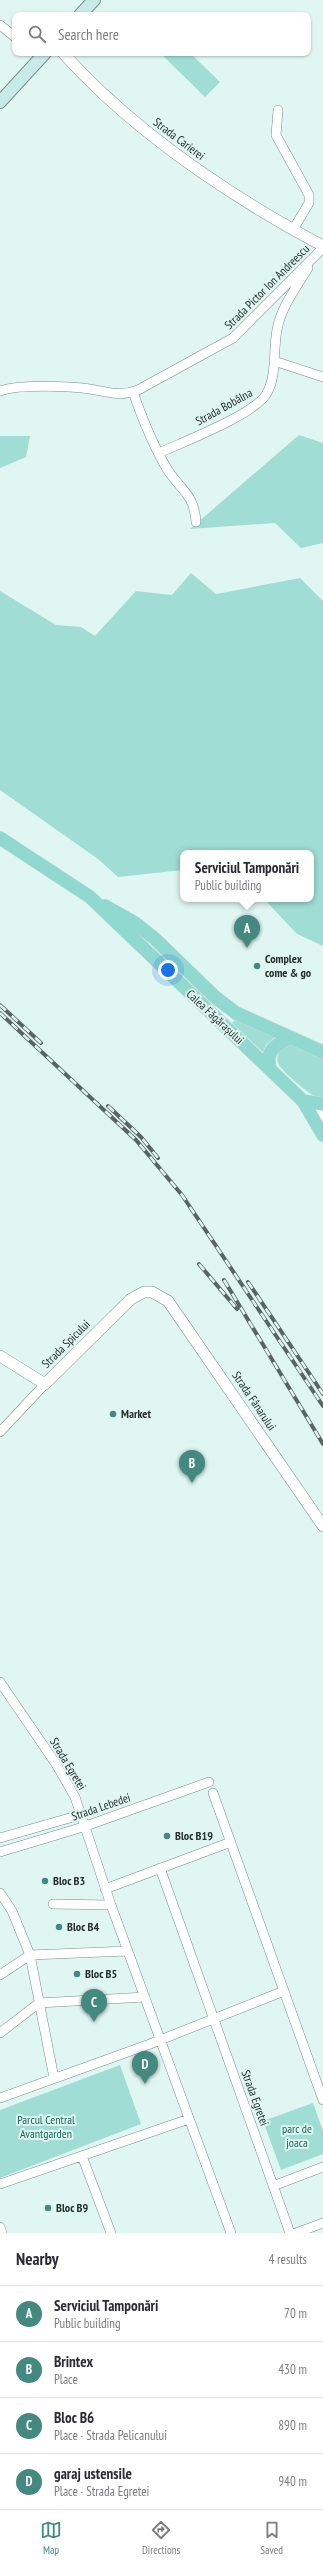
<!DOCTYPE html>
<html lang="en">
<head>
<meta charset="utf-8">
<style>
  :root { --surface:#fff; --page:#f7f7f7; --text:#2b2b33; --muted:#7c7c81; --line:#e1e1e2; --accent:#438980 }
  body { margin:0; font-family:"PT Sans Narrow",sans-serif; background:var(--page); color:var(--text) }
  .you { position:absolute; left:168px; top:970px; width:14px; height:14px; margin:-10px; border:3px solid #fff; border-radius:50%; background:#1a73e8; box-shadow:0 0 0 6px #1a73e833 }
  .badge { display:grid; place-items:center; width:26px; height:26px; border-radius:50%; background:var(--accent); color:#fff; font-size:13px; font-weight:700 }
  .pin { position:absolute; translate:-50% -33px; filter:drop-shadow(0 1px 2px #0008) }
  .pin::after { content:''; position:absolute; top:21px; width:14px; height:12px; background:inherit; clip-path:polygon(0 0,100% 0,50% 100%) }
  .popup { position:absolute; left:180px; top:850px; width:134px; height:52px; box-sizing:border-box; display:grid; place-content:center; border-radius:8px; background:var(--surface); filter:drop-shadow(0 1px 3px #0005); font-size:13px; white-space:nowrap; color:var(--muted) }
  .popup b { font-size:15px; color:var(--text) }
  .popup::after { content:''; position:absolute; left:50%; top:100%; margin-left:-8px; border:8px solid transparent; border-top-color:var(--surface) }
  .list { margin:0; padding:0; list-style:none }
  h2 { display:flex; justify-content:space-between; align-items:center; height:52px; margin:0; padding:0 16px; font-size:17px }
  h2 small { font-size:13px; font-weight:400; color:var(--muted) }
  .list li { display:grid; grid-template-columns:26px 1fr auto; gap:12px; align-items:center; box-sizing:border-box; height:56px; padding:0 16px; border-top:1px solid var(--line) }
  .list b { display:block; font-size:15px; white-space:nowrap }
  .list p { margin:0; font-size:13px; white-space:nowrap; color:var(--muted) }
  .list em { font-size:13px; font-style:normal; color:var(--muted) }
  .icon { flex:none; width:22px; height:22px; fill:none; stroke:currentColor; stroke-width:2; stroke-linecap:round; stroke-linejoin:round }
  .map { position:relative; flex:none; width:323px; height:2233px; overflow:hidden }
  .search { position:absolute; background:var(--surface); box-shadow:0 1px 3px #0004; left:12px; right:12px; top:12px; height:44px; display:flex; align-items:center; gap:10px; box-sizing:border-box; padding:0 14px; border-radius:8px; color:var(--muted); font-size:15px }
  .sheet { height:276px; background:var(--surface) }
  nav { display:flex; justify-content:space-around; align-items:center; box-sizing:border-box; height:56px; border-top:1px solid var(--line); background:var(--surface); font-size:11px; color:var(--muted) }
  nav a { display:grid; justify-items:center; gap:2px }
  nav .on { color:var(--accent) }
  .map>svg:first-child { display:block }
  .green { fill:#a0ded5 }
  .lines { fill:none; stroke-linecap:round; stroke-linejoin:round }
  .minor-casing { stroke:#798e8a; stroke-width:10 }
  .tertiary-casing { stroke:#798e8a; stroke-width:12 }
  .secondary-casing { stroke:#798e8a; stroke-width:14 }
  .primary-casing { stroke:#d4d5d5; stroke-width:14 }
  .minor { stroke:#fff; stroke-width:9 }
  .tertiary { stroke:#fff; stroke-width:11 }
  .secondary { stroke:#c7ece8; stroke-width:12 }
  .primary { stroke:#8fd9d0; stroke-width:13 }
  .rail-casing { stroke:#586562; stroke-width:4 }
  .rail { stroke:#e0f6f2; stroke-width:2.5; stroke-dasharray:8; stroke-linecap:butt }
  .poi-dot { fill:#438980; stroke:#e0f6f2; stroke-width:1.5 }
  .labels { text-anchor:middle; stroke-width:4; stroke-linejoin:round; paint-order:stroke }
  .street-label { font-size:12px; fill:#262f2d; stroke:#e0f6f2 }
  .poi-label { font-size:12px; font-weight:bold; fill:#262f2d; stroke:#e0f6f2; text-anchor:start }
  .park-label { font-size:12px; fill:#17645c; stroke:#e0f6f2 }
</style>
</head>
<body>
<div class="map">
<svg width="323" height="2233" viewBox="0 0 323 2233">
  <rect width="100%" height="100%" fill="#e0f6f2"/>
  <!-- green -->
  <path class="green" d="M162 53H190L220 82 205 97 161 54Z
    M299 435 323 443V543L301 548 275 523 190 529Z
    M0 436H30L26 457 0 468Z
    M191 573 216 594 300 578 323 601V946L297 934 264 899H311V853H183V870L118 877 98 859 0 790V591L56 625 81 627 95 636 136 591 172 595Z
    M236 1019 276 1036 266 1045 263 1052 232 1023Z
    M290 1044 323 1057V1099C314 1100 284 1073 279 1065 276 1060 278 1054 279 1049Z
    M120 2065 141 2124 0 2178V2110Z
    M313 2103 323 2131V2154L281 2170 263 2121Z"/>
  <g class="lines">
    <!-- minor casing -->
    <g class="minor-casing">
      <path id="minor" d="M0 25 15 37
        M278 110 276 135 309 195V203L294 228
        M274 361 323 377
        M0 391C19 384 69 386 90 389 107 392 120 397 138 390L233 338 323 248
        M133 392C142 418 153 445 167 469 181 491 194 493 196 522
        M159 453C183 442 256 414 267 393 277 375 273 350 277 330 281 307 296 288 308 268
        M0 1432 45 1384
        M0 1682 56 1764 75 1797 111 1905 231 2233
        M213 1793 323 2100
        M0 1838 80 1815
        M0 1852 83 1827 209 1782
        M160 1868 290 2233
        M105 1889 231 1842
        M0 1893 12 1911 30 1955 54 2078
        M53 1904 111 1905
        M0 1975 30 1955 128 1951
        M0 2033 39 2003 145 1997
        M0 2098 150 2044 284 1991
        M82 2156 111 2233
        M0 2184 189 2119
        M273 2186 323 2167
        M0 2227 2 2233
        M296 2233 323 2223"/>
    </g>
    <!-- tertiary casing -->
    <g class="tertiary-casing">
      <path id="tertiary" d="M63 53C135 133 228 195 323 246
        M307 1104 323 1118
        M0 1356 45 1384 131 1299 144 1292H152L168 1301 323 1526"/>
    </g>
    <!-- secondary casing -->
    <g class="secondary-casing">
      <path id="secondary" d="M80 15 94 0
        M0 102 45 53"/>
    </g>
    <!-- primary casing -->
    <g class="primary-casing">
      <path id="primary" d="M0 838 90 897 303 1101 323 1135
        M105 906 135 923 154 938 215 997 236 1013 323 1052
        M270 1069C265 1051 275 1045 289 1038
        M303 1101 323 1104"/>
    </g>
    <!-- minor -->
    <use href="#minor" class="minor"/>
    <!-- tertiary -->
    <use href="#tertiary" class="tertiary"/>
    <!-- secondary -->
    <use href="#secondary" class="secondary"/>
    <!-- primary -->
    <use href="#primary" class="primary"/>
    <!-- rail casing -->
    <g class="rail-casing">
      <path id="rail" d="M0 1005 41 1043
        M0 1013 136 1140 182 1195 323 1406
        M108 1106 141 1137 158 1158
        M199 1264 237 1309
        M224 1280 323 1444
        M248 1282 323 1394"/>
    </g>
    <!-- rail -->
    <use href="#rail" class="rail"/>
  </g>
  <!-- markers -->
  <g class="poi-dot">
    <circle cx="257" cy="966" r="4"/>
    <circle cx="113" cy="1414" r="4"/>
    <circle cx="167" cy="1836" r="4"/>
    <circle cx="45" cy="1881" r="4"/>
    <circle cx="59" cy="1927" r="4"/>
    <circle cx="77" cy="1974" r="4"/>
    <circle cx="48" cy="2208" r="4"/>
  </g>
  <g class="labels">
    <!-- street labels -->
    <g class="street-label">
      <text transform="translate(179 139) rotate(37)" y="4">Strada Carierei</text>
      <text transform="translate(267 287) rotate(-45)" y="4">Strada Pictor Ion Andreescu</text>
      <text transform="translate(224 407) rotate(-29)" y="4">Strada Bobâlna</text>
      <text transform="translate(215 1017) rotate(43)" y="4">Calea Făgărașului</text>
      <text transform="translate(66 1344) rotate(-45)" y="4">Strada Spicului</text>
      <text transform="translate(254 1401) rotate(56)" y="4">Strada Fânarului</text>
      <text transform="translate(68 1764) rotate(59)" y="4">Strada Egretei</text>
      <text transform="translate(101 1807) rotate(-19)" y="4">Strada Lebedei</text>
      <text transform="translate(255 2098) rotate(70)" y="4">Strada Egretei</text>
    </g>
    <!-- poi labels -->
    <g class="poi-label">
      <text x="265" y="963">Complex<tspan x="265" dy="14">come &amp; go</tspan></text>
      <text x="121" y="1418">Market</text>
      <text x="175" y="1840">Bloc B19</text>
      <text x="53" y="1885">Bloc B3</text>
      <text x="67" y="1931">Bloc B4</text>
      <text x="85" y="1978">Bloc B5</text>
      <text x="56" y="2212">Bloc B9</text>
    </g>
    <!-- park labels -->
    <g class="park-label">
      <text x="46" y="2124">Parcul Central<tspan x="46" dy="14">Avantgarden</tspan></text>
      <text x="297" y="2133">parc de<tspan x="297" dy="14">joaca</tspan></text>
    </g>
  </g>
</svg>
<div class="you"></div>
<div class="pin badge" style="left:247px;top:948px">A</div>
<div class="popup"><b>Serviciul Tamponări</b>Public building</div>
<div class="pin badge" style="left:192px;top:1483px">B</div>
<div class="pin badge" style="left:94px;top:2022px">C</div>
<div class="pin badge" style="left:145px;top:2084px">D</div>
<div class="search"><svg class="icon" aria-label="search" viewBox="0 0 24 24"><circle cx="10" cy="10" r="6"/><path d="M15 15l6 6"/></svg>Search here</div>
</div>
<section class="sheet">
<h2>Nearby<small>4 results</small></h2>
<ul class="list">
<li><span class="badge">A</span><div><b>Serviciul Tamponări</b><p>Public building</p></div><em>70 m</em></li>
<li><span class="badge">B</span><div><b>Brintex</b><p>Place</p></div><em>430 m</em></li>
<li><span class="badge">C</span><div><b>Bloc B6</b><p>Place · Strada Pelicanului</p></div><em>890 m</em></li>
<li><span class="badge">D</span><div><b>garaj ustensile</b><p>Place · Strada Egretei</p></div><em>940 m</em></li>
</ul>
</section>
<nav>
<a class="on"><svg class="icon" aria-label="map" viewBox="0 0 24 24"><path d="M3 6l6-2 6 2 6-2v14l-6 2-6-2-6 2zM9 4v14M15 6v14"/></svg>Map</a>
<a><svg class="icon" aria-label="directions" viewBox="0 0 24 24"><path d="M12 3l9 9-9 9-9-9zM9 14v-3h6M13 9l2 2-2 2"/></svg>Directions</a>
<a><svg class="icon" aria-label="saved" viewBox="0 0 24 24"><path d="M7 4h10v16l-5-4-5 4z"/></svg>Saved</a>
</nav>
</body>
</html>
